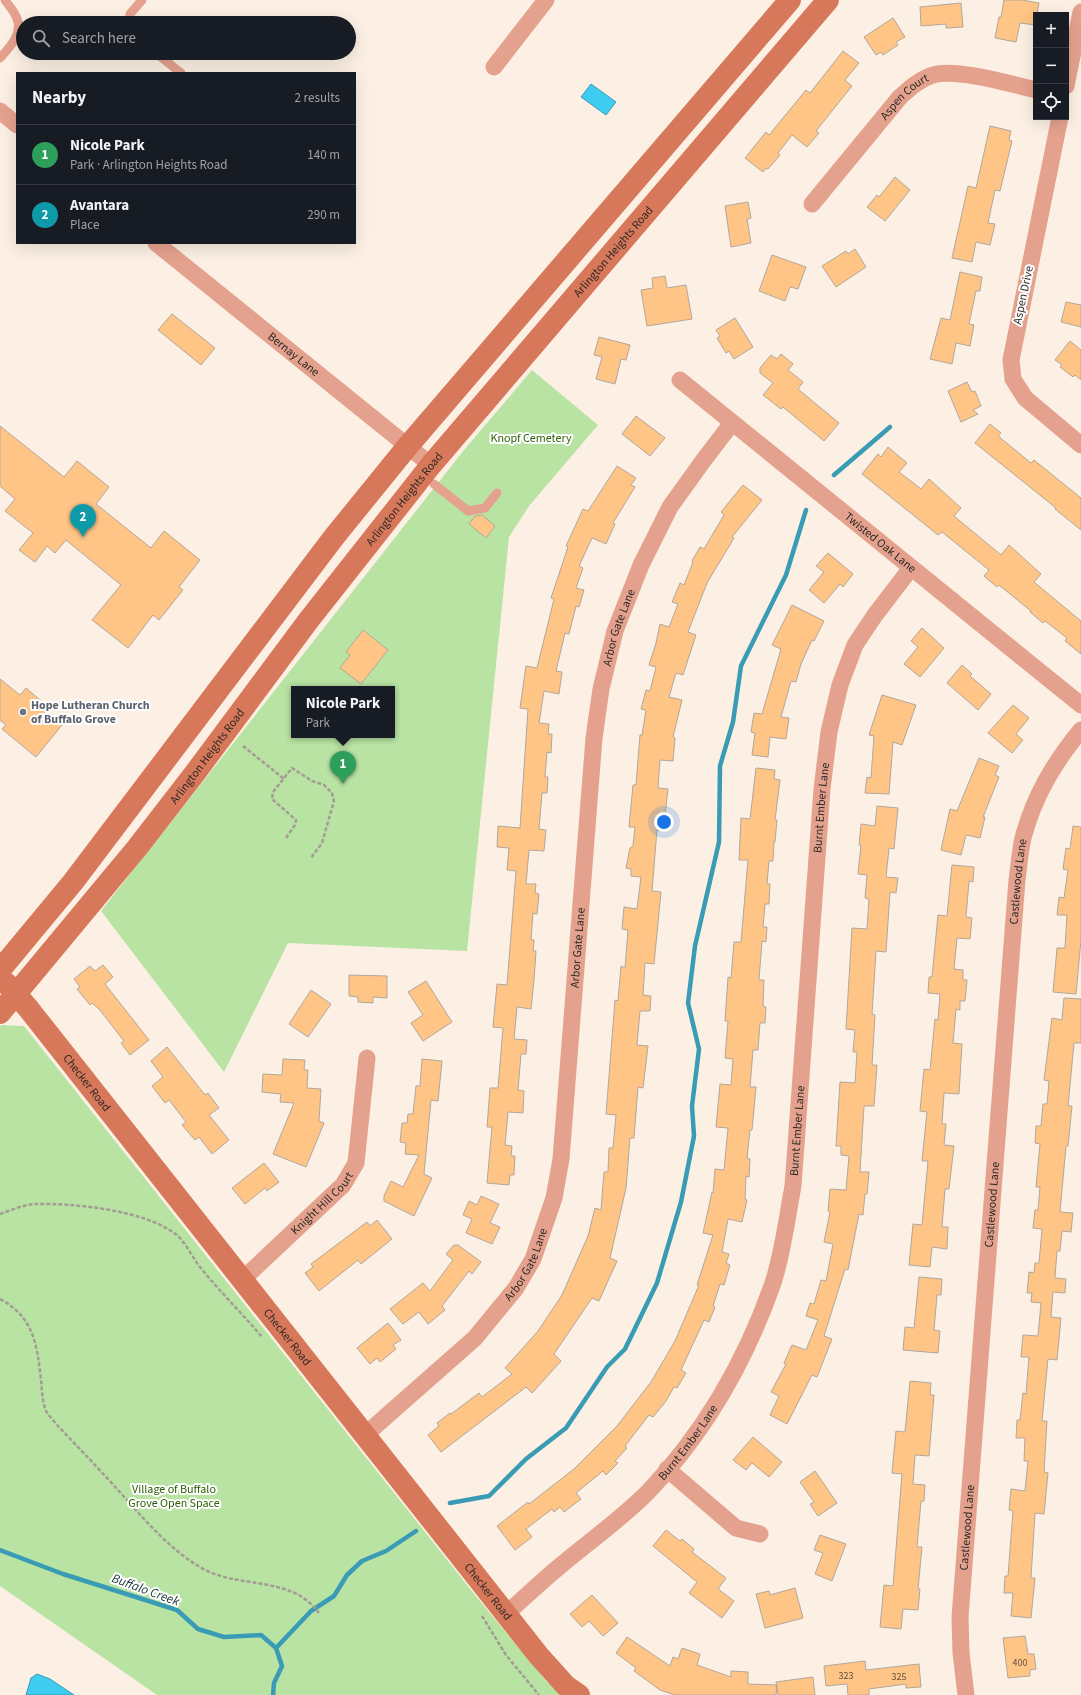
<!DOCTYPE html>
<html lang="en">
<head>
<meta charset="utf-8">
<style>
  :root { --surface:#171b24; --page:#242831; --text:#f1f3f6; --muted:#9ea1a6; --line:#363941; --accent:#8c9099 }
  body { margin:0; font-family:"Source Sans 3",sans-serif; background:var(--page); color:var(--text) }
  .controls { position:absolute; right:12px; top:12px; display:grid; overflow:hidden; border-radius:0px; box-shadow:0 4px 16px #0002 }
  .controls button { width:36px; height:36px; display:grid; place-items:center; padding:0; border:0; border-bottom:1px solid var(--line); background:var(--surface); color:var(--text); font:20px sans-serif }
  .you { position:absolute; left:664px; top:822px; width:14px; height:14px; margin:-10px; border:3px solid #fff; border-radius:50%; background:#1a73e8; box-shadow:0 0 0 6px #1a73e833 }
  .badge { display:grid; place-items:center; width:26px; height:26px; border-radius:50%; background:var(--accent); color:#fff; font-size:13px; font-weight:700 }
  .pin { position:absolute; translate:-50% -33px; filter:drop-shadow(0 1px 2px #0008) }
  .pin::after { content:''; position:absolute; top:21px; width:14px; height:12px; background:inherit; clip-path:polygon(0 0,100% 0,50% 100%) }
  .popup { position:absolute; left:291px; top:686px; width:104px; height:52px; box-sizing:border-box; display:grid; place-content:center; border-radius:0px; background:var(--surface); filter:drop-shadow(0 1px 3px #0005); font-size:13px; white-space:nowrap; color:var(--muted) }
  .popup b { font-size:15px; color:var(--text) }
  .popup::after { content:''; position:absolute; left:50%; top:100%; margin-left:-8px; border:8px solid transparent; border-top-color:var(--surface) }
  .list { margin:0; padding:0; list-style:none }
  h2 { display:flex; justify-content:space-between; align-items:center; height:52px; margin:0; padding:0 16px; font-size:17px }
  h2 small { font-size:13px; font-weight:400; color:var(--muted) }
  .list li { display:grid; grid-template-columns:26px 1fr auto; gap:12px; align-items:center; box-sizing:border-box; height:60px; padding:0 16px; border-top:1px solid var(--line) }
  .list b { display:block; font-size:15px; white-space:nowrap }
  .list p { margin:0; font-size:13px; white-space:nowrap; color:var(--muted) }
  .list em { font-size:13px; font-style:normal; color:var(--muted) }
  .icon { flex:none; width:22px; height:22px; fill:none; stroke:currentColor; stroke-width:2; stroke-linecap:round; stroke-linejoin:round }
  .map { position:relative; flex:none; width:1081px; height:1695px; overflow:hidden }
  .search { position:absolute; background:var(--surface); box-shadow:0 4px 16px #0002; left:16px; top:16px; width:340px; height:44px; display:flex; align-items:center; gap:10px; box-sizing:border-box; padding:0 14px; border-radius:22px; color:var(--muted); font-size:15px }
  .panel { position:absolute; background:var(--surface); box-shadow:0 4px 16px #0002; left:16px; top:72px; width:340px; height:172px; border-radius:0px }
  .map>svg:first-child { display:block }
  .green { fill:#b8e3a3; fill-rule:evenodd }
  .water { fill:#3fccf1; stroke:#3a9bb4 }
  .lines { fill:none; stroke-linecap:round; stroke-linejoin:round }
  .stream { stroke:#3a9bb4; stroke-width:4.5 }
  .building { fill:#fec587; stroke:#b2a79c }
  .path { stroke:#a49c93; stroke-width:2.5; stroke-dasharray:4 2; stroke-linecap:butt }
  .lane { stroke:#e4a28e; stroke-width:9 }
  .street { stroke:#e4a28e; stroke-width:17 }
  .secondary { stroke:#d8785b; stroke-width:22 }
  .worship-dot { fill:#6b7280; stroke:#fff; stroke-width:1.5 }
  .labels { text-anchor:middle; stroke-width:4; stroke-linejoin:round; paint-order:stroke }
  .number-label { font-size:10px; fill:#62513e }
  .street-label { font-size:12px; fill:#2e2a25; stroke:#fff }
  .park-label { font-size:12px; fill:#2f6006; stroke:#fff }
  .worship-label { font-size:12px; font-weight:bold; fill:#5b616d; stroke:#fff; text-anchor:start }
  .water-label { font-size:13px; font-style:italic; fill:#223940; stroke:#fff }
</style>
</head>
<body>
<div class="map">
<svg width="1081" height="1695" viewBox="0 0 1081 1695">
  <rect width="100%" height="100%" fill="#fcf0e4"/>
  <!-- green -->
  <path class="green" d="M532 370 598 425 529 506 509 537 467 951 288 943 224 1072 101 911 464 450ZM294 689H392V735H294Z
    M1 1025 24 1026 475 1595 546 1681 562 1695H157L0 1586V1027Z"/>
  <!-- water -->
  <path class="water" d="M591 84 616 102 606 115 581 97Z
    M37 1674 50 1679 74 1695H26L31 1678Z"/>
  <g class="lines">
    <!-- stream -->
    <path class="stream" d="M834 475 890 427
      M450 1503 489 1496 526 1459 566 1428 607 1367 625 1349 657 1283 681 1202 694 1136 692 1106 699 1049 688 1003 695 946 719 842 720 766 733 722 741 666 786 575 806 510
      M0 1550 63 1574 177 1610 198 1629 224 1637 261 1635 276 1648 282 1666 274 1683 273 1695
      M276 1648 311 1611 334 1596 347 1575 362 1561 386 1551 416 1531"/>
  </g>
  <!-- building -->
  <path class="building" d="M1004 0H1022L1039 3 1035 25 1020 23 1016 42 995 38 999 17H1001Z
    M961 3 963 27 946 28V24L921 26 920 7Z
    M893 18 905 37 896 42 898 45 883 55 881 52 876 55 864 37Z
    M843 51 859 63 845 80 852 86 816 131 819 133 807 147 792 135 778 153 780 155 768 169 766 168 763 172 745 158 766 132 769 135 806 90 810 93Z
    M990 126 1011 131 1009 140 1012 141 1000 191 995 190 988 223 995 224 990 245 976 242 972 262 952 258 968 186 976 188Z
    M895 177 910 190 885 221 867 207 877 195 879 197Z
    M748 202 751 218 747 219 751 243 731 247 725 206Z
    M855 249 866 267 836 287 822 266 846 251 848 254Z
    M772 255 806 267 798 289 790 287 785 301 759 291Z
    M960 272 982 277 980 291H976L969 324 974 325 970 346 956 343 952 364 930 359 941 318 950 320Z
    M665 276 667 288 686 285 692 319 647 326 641 290 653 288 652 278Z
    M1066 302 1081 305V327L1061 322Z
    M172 314 215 348 201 365 158 330Z
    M735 318 753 347 734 359 729 351 726 353 717 338 720 336 716 330Z
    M599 337 630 345 626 360 621 359 615 384 596 379 602 357 594 355Z
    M1070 341 1081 350V380L1075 375 1073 377 1060 367 1062 365 1055 360Z
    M781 354 793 364 788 370 803 382 798 389 839 423 824 441 783 407 781 409 763 395 773 383 760 373V368L771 355 777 359Z
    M967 382 972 392 975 391 981 406 973 410 978 414 961 422 948 391Z
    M636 416 665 438 650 456 622 434Z
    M990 424 1001 433 998 436 1031 463 1034 460 1081 498V530L1055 509 1056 508 975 443Z
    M0 426 64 477 77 461 109 487 96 504 151 548 164 531 200 560 179 587 183 590 159 620 153 615 128 648 92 620 121 585 66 540 55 553 47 546 35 562 19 550 33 533 5 511 15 499 0 486Z
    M888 447 907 463 899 472 921 489 929 479 961 508 954 516 1001 555 1009 545 1041 574 1034 582 1081 621V654L1065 641 1067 638 1045 621 1043 623 1030 612 1031 611 999 585 997 587 984 576 989 570 942 532 938 535 862 474 878 454 881 457Z
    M617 466 636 478 631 485 635 487 613 523 615 524 606 544 592 538 579 566 583 568 576 588 584 590 579 607 576 606 569 634 565 633 556 671 562 672 559 694 544 691 539 723 549 724 548 734H552L551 753 547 752 545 777H548L547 793H542L539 829 546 830 544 851 529 850 526 884H536L535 893 539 894 537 914 533 913 531 940H534L533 951H536L534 980 531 1009 517 1007 514 1039 527 1040 526 1054H521L518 1090 524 1091 523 1113 508 1112 505 1145 512 1146 511 1156H515L514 1175H510L509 1185 487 1183 492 1127H487L490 1088H498L503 1028 493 1027 497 984 507 985 516 871 507 870 509 848 497 847 498 826 520 828 528 709 520 708 526 666 537 668 554 599 551 598 568 547 566 546 583 509 588 511Z
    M743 485 762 500 732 537 734 538 707 583 688 632 696 635 683 675 676 673 669 697 682 700 673 737 675 738 673 761 660 760 658 788 668 789 663 831 657 830 652 891 661 892 654 964 645 963 643 995 651 996 650 1011H640L637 1045 648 1046 643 1088 638 1087 634 1138H630L626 1188 610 1258 617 1261 599 1301 592 1298 554 1354 561 1361 532 1393 526 1387 441 1452 428 1435 439 1426 437 1423 450 1413 451 1414 479 1393 482 1397 512 1374 505 1368 538 1331 562 1295 588 1236 595 1208 601 1210 604 1172H608L609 1148H613L616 1115 606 1114 615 1000 618 1001 621 966 625 968 628 930 622 929 624 907 637 909 641 877 631 876V869L626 868 630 848 633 846 635 827H629L633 785H636L640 735H642L646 710 641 709 646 690 650 691 656 667 649 665 656 643 660 624 669 627 678 604 672 602 680 583 684 585 693 562 692 561 700 547 704 549 724 515 721 512Z
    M482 515 495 526 486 538 469 524 475 516Z
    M828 553 853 574 843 587 840 584 824 603 809 590 824 572 816 566Z
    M792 605 824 621 814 641 812 640 801 664 796 682 791 681 781 717 789 718 786 739 770 737 768 757 752 755 755 733 751 732 754 713 762 714 781 649 772 645Z
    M922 628 944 648 920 677 904 664 918 647 911 641Z
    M363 630 388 650 361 684 340 668 350 655 346 652Z
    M962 665 972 674 970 676 991 694 978 710 947 683Z
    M0 679 20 695 26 688 40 700 37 704 62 725 36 757 2 729 6 725 0 720Z
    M882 695 916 705 902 745 893 742 889 794 865 793 867 777 871 778 874 736 869 735Z
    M1013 705 1029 718 1016 734 1023 740 1012 753 988 733Z
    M979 758 999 766 995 775 999 777 983 817H985L980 838 966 835 961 855 941 850 950 809 957 811Z
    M756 768 775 770 774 779 780 780 775 820H777L775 842H774L773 861H769L767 884H770L769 904H765L763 927H767L766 942 762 941 759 980H764L763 1006 766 1007 765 1023H760L758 1050H753L750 1087H756L752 1130H750L747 1158 750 1159 749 1177 746 1176 745 1199 747 1200 742 1222 728 1219 722 1252 729 1254 726 1263 730 1265 724 1285 720 1284 713 1306 715 1307 709 1322 704 1320 681 1370 686 1373 677 1388 674 1387 666 1401 653 1417 649 1415 625 1446 627 1448 615 1461 618 1463 606 1475 603 1471 576 1493 581 1499 564 1512 560 1507 554 1512 552 1509 526 1529 532 1537 515 1550 497 1526 528 1502 529 1504 574 1469 617 1426 651 1382 675 1341 699 1285H697L713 1235 703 1233 712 1192 713 1193 715 1169 724 1170 728 1128 716 1127 720 1084 731 1085 733 1059 725 1058 728 1021H725L728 977 731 978 734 942H741L748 860H739L741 818 750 819Z
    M877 806 898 808 894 849 889 848 886 877 898 878 896 893 890 892 886 952 876 951 872 1014 875 1015 872 1065H877L874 1106H864L860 1172H869L867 1194H865L863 1215 859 1214 848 1270 845 1269 824 1336 832 1339 817 1377 812 1375 787 1424 770 1415 779 1396 771 1392 786 1364 784 1363 792 1345 806 1350 818 1320 806 1316 810 1303 814 1304 821 1280 826 1281 833 1244 824 1242 830 1212 828 1211 830 1189 846 1190 849 1156 841 1155V1146H836L840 1082 855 1083 857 1052H853L855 1030 846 1029 852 928 867 929 869 899 865 898 867 875 858 874 861 845H859L861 824 875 826Z
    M1073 826 1081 827V940L1076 994 1053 992 1057 948H1065L1067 915H1057L1059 897 1064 898 1068 870 1063 869 1066 848 1070 849Z
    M952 865 974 867 973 882 969 881 966 917 972 918 970 939 957 938 954 969 963 970V980H967L965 1001H960V1010L956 1009 953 1043 962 1044 959 1094 944 1093 942 1124H946L944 1145 954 1146 949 1189H945L942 1227H948L947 1249 932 1247 930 1267 909 1265 913 1224 922 1225 928 1161H922L927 1112 920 1111 924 1069 930 1070 935 1019 938 1020 940 994 928 993 929 977H932L938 915 947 916Z
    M103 965 113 977 105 984 149 1040 130 1055 121 1043 124 1041 99 1009 92 1003 90 1005 77 989 80 987 74 979 90 966 95 971Z
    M349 975 387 976V998L373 997V1003L358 1002V997L349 996Z
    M426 981 452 1022 423 1041 411 1023 423 1015 408 992Z
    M311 990 331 1004 308 1037 289 1024Z
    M1064 998 1081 999V1043H1074L1068 1106H1072L1068 1146H1066L1060 1212 1073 1213 1071 1232 1062 1231 1060 1251H1057L1055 1278 1066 1279 1065 1293 1053 1292 1051 1317 1061 1318 1057 1360 1048 1359 1042 1421H1047L1044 1472 1048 1473 1044 1514 1035 1513 1031 1578H1035L1031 1618 1011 1616 1013 1593H1004L1005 1576H1008L1013 1511 1009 1510 1011 1489 1025 1491 1028 1461H1024L1025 1438H1016L1017 1420H1020L1023 1393 1026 1394 1029 1357H1021L1023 1335 1038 1336 1041 1303 1031 1302 1032 1293H1027L1029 1272 1034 1273 1035 1263H1039L1042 1229 1033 1228 1035 1210H1038L1040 1187H1036L1040 1144 1035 1143 1036 1126H1041L1043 1104H1047L1049 1081 1044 1080 1052 1018 1062 1020Z
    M167 1047 205 1095 208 1093 219 1108 209 1115 229 1140 212 1154 199 1137 195 1140 182 1125 186 1122 169 1100 165 1103 152 1086 163 1077 151 1061Z
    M283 1059 305 1060 304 1070H308L307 1088 321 1089 319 1121 324 1123 306 1167 273 1154 294 1103 280 1102 281 1094 262 1092 263 1074 282 1075Z
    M422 1059 442 1061 438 1101 431 1100 424 1174 432 1178 414 1216 384 1201V1196L391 1181 403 1187 419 1155 405 1154 406 1143 400 1142 402 1123H407L408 1114H413L416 1086H420Z
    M264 1163 279 1182 267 1191 265 1188 245 1204 232 1188Z
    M481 1196 499 1204 490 1223 500 1227 492 1244 466 1233 472 1219 463 1215 469 1201 477 1205Z
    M377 1220 392 1239 361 1264 358 1260 319 1291 305 1273 313 1267 311 1264 367 1222 370 1226Z
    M454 1245H458L481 1262 472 1274 469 1271 442 1306 445 1310 428 1324 419 1312 403 1324 390 1309 423 1283 430 1291 453 1260 446 1254Z
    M919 1277 942 1279 941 1295H937L934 1330 940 1331 938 1353 903 1350 905 1327 914 1328Z
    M388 1323 401 1340 393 1345 396 1349 380 1362 377 1358 370 1364 357 1348Z
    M910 1381 931 1383 930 1395H934L929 1456 915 1455 913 1484 925 1485 924 1501H921L917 1547H922L918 1589H920L918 1610 903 1609 901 1629 880 1627 884 1585 893 1586 902 1474 892 1473 896 1431 905 1432Z
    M753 1437 782 1462 769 1477 752 1463 746 1470 733 1460Z
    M815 1471 837 1503 818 1516 810 1504 814 1502 800 1482Z
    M666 1530 680 1541 682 1539 694 1549 692 1552 726 1578 718 1589 734 1601 722 1618 689 1593 697 1582 653 1546Z
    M820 1535 846 1544 832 1581 815 1574 823 1553 814 1550Z
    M795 1588 803 1618 765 1628 756 1594 769 1591 770 1595Z
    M592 1595 618 1623 603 1636 589 1621 582 1627 570 1614Z
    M1025 1636 1028 1654H1034L1036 1669 1030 1670V1676L1008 1678 1003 1638Z
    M627 1637 670 1666 673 1657 678 1659 682 1648 700 1654 697 1665 731 1677V1671L748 1672V1684L777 1685 776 1695H675L660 1690 634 1671 636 1668 616 1653Z
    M865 1661 866 1670 919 1664 921 1687 906 1688V1684L869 1689V1695H848L847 1684 826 1686 824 1666Z
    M813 1677 815 1695H778L776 1682Z"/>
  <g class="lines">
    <!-- path -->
    <path class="path" d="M243 746 284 779
      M286 838 295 825 296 820 272 799 273 792 292 768 312 781 324 785 332 793 334 801 322 843 311 858
      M0 1214C11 1210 23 1205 35 1204 73 1203 143 1210 174 1233 185 1240 191 1256 200 1267 219 1291 242 1313 262 1337
      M0 1299C34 1317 37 1345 41 1380 42 1390 42 1401 46 1411 49 1416 54 1421 57 1425 78 1447 98 1468 118 1490 143 1518 168 1548 200 1567 237 1590 291 1574 319 1613
      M482 1616 506 1655 539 1695"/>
    <!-- lane -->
    <path class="lane" d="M129 23 130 14 142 0
      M156 53 181 73
      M0 58C9 48 23 34 17 19 15 12 9 6 5 0
      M434 484 468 511 485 508 497 493"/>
    <!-- street -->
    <g class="street">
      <path d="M494 67 546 0"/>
      <path d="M1066 86 1081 12"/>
      <path d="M0 111 17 125"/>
      <path d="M1060 117 1011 360 1013 379 1025 398 1081 445"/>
      <path id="s1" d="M812 204 900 97C910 88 920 79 933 75 956 68 1011 84 1036 90"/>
      <path id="s2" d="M156 243 431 465"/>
      <path id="s3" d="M680 380 1081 705"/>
      <path id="s4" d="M242 1280 343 1185 356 1163 367 1058"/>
      <path id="s5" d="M365 1435 475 1338 516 1288 533 1259 554 1198 561 1159 594 738 601 689 615 631 641 565 670 507 703 461 732 423"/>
      <path d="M667 1469 736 1528 760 1534"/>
      <path id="s6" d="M506 1614C524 1598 542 1581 560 1566 590 1541 621 1519 648 1492 704 1433 746 1360 773 1283 783 1252 787 1218 793 1186L822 789 829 732 840 685 855 645 875 615 911 568"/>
      <path id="s7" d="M966 1695 961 1653 960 1617 1017 880C1019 866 1020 851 1023 838 1034 796 1054 763 1081 730"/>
    </g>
    <!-- secondary -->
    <g class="secondary">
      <path d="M0 970 73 882 334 537 407 447 790 0"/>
      <path id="s8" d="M7 984 28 1008 539 1656 566 1686 579 1695"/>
      <path id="s9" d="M0 1013 137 848 195 773 308 621 431 465 828 0"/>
    </g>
  </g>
  <!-- markers -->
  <circle class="worship-dot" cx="23" cy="712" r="4"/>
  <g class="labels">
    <!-- number labels -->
    <g class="number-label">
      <text x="1020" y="1666">400</text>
      <text x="846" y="1679">323</text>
      <text x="899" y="1680">325</text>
    </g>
    <!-- street labels -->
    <g class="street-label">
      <text dy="4" stroke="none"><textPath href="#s1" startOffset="142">Aspen Court</textPath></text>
      <text dy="4" stroke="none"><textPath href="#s9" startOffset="978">Arlington Heights Road</textPath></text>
      <text transform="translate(1023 295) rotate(-78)" y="4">Aspen Drive</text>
      <text dy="4" stroke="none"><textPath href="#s2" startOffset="177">Bernay Lane</textPath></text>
      <text dy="4" stroke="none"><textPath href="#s9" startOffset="654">Arlington Heights Road</textPath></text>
      <text dy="4" stroke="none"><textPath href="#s3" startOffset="258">Twisted Oak Lane</textPath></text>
      <text dy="4" stroke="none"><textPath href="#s5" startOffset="885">Arbor Gate Lane</textPath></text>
      <text dy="4" stroke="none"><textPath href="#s9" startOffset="330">Arlington Heights Road</textPath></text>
      <text dy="4" stroke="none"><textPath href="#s6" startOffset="911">Burnt Ember Lane</textPath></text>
      <text dy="4" stroke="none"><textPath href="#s7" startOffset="816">Castlewood Lane</textPath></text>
      <text dy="4" stroke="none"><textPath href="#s5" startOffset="561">Arbor Gate Lane</textPath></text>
      <text dy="4" stroke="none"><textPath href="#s8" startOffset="127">Checker Road</textPath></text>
      <text dy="4" stroke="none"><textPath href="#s6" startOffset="587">Burnt Ember Lane</textPath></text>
      <text dy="4" stroke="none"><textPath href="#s4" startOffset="111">Knight Hill Court</textPath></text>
      <text dy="4" stroke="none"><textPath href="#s7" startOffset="492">Castlewood Lane</textPath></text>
      <text dy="4" stroke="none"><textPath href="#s5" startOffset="237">Arbor Gate Lane</textPath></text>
      <text dy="4" stroke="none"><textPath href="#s8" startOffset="451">Checker Road</textPath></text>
      <text dy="4" stroke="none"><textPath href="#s6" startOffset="251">Burnt Ember Lane</textPath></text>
      <text dy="4" stroke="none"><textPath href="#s7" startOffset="168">Castlewood Lane</textPath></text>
      <text dy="4" stroke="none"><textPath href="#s8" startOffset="775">Checker Road</textPath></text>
    </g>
    <!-- park labels -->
    <g class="park-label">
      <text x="531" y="442">Knopf Cemetery</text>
      <text x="174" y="1493">Village of Buffalo<tspan x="174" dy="14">Grove Open Space</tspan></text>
    </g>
    <!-- worship labels -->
    <g class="worship-label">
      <text x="31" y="709">Hope Lutheran Church<tspan x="31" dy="14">of Buffalo Grove</tspan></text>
    </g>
    <!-- water labels -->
    <g class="water-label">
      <text transform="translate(146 1589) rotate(20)" y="5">Buffalo Creek</text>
    </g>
  </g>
</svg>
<div class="controls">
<button>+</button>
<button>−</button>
<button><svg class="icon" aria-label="locate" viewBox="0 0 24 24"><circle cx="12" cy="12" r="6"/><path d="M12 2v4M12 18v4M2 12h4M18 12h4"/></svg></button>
</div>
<div class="you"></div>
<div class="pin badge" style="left:343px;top:784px;background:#2e9e5b">1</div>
<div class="popup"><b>Nicole Park</b>Park</div>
<div class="pin badge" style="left:83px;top:537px;background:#0f9aa8">2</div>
<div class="search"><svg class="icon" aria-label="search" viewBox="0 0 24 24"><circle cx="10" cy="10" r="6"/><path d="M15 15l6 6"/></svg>Search here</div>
<section class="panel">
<h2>Nearby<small>2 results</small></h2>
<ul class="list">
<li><span class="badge" style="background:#2e9e5b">1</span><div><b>Nicole Park</b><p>Park · Arlington Heights Road</p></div><em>140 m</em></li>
<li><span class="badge" style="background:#0f9aa8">2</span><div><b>Avantara</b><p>Place</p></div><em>290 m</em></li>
</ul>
</section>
</div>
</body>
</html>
